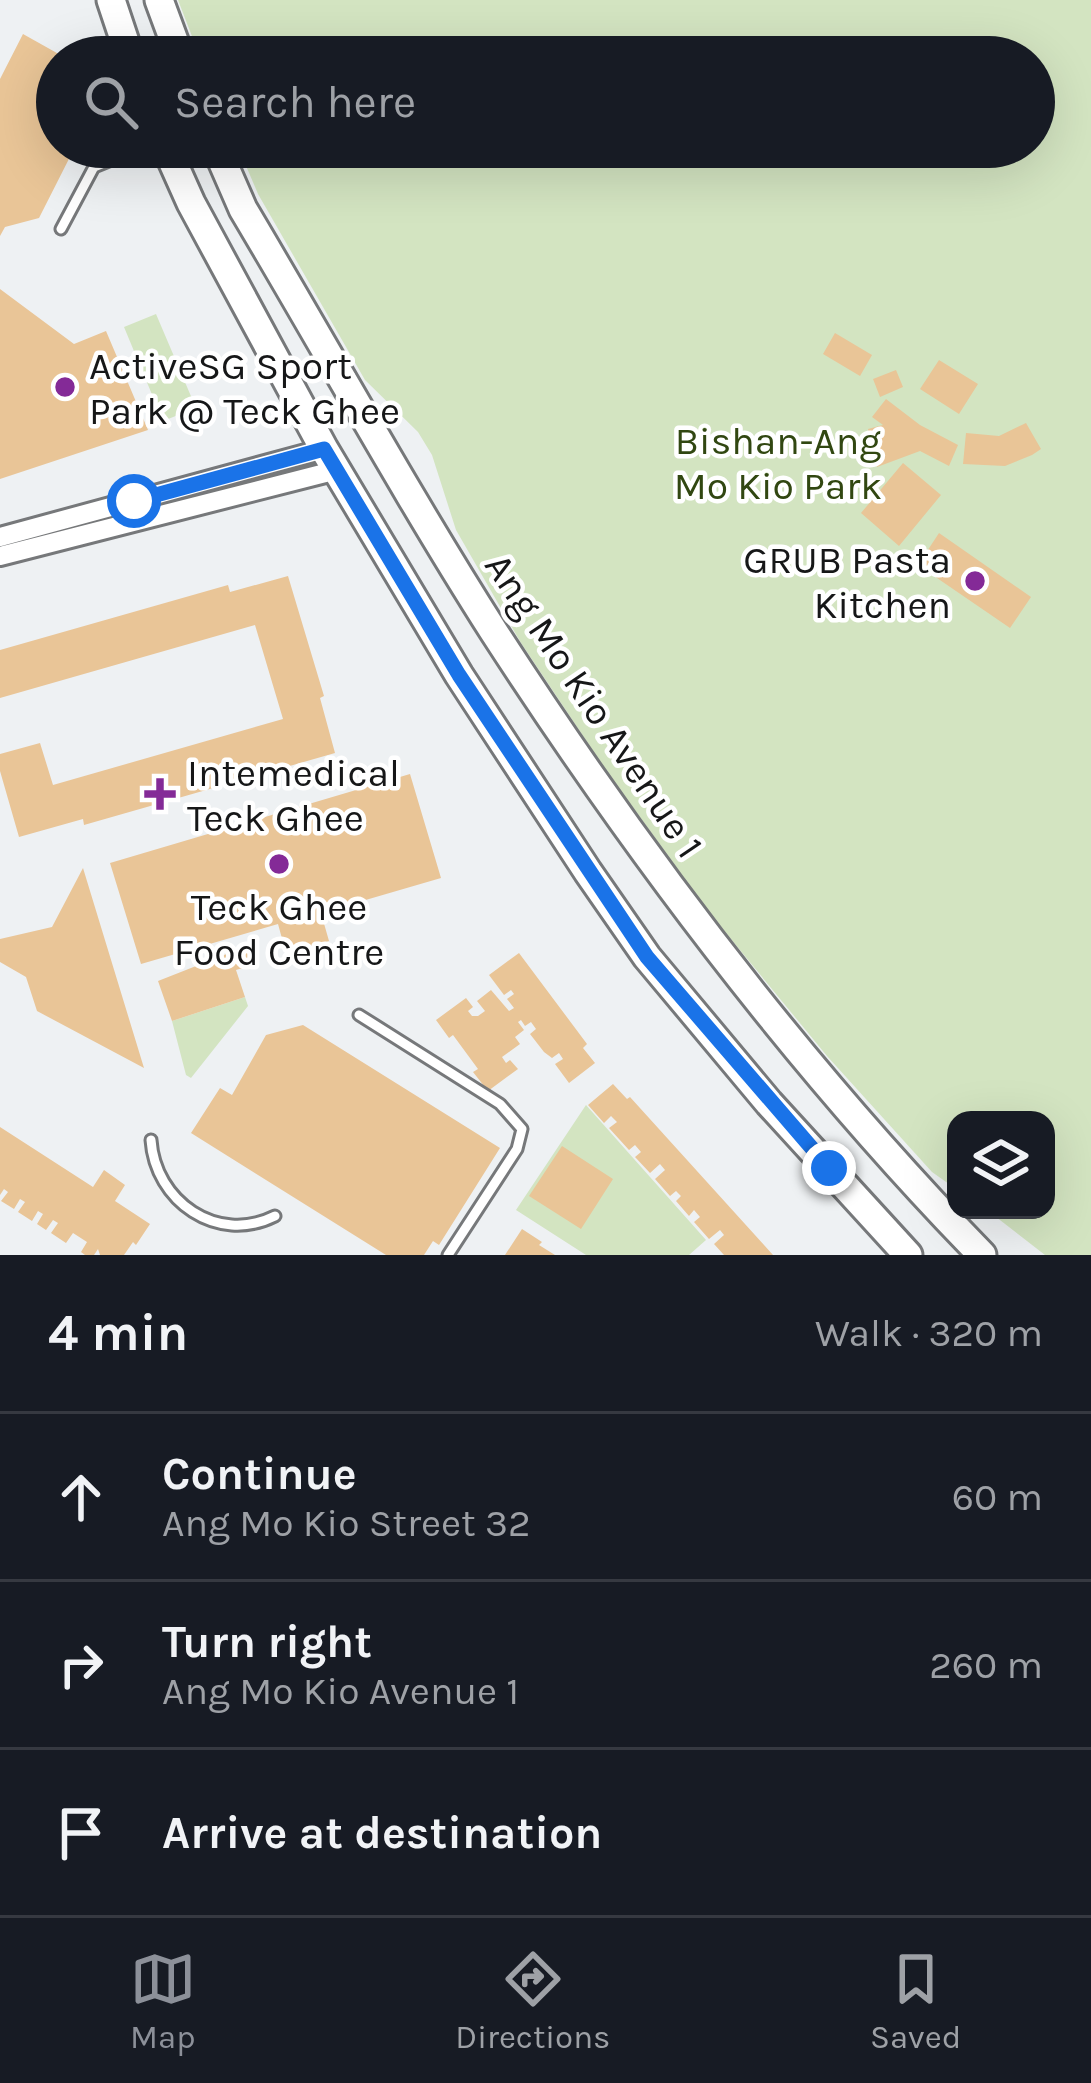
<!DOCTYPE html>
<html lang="en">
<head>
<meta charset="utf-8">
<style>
  :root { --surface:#171b24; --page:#20242c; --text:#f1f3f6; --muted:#9ea1a6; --line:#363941; --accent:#8c9099 }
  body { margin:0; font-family:Karla,sans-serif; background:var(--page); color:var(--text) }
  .controls { position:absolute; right:36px; bottom:36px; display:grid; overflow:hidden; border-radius:24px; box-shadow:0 12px 48px #0002 }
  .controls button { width:108px; height:108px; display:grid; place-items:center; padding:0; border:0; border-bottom:3px solid var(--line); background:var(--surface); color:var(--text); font:60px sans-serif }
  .stop { position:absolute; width:36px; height:36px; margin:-27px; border:9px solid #1a73e8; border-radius:50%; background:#fff }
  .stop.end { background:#1a73e8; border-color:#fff; box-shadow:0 3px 12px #0008 }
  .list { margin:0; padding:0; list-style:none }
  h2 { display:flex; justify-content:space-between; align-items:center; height:156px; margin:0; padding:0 48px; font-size:51px }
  h2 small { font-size:39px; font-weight:400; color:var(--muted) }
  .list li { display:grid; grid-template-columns:78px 1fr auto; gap:36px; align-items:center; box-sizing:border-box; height:168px; padding:0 48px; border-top:3px solid var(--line) }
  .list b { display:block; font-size:45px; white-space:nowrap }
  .list p { margin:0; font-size:39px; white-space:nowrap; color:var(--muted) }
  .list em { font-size:39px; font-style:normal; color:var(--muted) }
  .icon { flex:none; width:66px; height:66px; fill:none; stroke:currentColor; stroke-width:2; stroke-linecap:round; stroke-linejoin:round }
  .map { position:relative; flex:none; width:1091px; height:1255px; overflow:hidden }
  .search { position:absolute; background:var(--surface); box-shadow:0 12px 48px #0002; left:36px; right:36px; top:36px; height:132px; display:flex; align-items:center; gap:30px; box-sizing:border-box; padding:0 42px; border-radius:66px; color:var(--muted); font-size:45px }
  .sheet { height:660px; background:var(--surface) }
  nav { display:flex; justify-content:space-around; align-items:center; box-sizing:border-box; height:168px; border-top:3px solid var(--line); background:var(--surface); font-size:33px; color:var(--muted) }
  nav a { display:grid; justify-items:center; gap:6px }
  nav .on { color:var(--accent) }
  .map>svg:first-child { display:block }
  .green { fill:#d3e4c1 }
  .building { fill:#e9c597 }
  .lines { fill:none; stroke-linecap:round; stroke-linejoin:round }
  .lane-casing { stroke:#76787a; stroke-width:15 }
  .street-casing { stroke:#76787a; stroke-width:24 }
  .primary-casing { stroke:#76787a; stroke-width:33 }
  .lane { stroke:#fff; stroke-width:9 }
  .street { stroke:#fff; stroke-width:18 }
  .primary { stroke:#fff; stroke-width:27 }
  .route { stroke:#1a73e8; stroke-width:15 }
  .poi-dot { fill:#842a97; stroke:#fff; stroke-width:4.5 }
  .labels { text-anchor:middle; stroke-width:9; stroke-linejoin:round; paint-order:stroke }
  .poi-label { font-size:39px; fill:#161718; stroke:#fff; text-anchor:start }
  .park-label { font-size:39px; fill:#314711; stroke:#fff }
  .street-label { font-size:39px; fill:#161718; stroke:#fff }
</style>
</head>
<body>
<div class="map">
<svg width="1091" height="1255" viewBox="0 0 1091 1255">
  <rect width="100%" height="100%" fill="#eef1f3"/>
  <!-- green -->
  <path class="green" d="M178 0H1091V1255H1045L987 1210H1046V1120H956V1189L932 1172 827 1056 707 910 603 766 521 643 456 530 432 455 418 432 365 380 258 194 238 147H1034V57H200Z
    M156 314 196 408 163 421 124 327Z
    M245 997 248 1006 191 1078 186 1075 172 1021Z
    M586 1105 706 1240 689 1255H586L516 1210Z"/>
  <!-- building -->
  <path class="building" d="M23 34 64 57H57V147H75L39 218 5 227 0 236V79Z
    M0 289 74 344 106 331 148 430 0 479Z
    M835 333 872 355 860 376 823 354Z
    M939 360 978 384 959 414 920 389Z
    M896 370 903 387 880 397 873 379Z
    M886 399 920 425 958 445 949 466 920 451 877 467 868 429 883 425 872 417Z
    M1026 423 1041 449 1032 455 1005 466 963 464 966 433 999 436Z
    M903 463 941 495 899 546 861 513Z
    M939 533 1031 597 1010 628 918 565Z
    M288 576 324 696 320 698 335 753 84 825 83 819 19 837 0 771V754L40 743 53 785 283 719 255 625 0 698V650L228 585 230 592Z
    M410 774 441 878 321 913 329 941 320 944 322 951 300 957 297 950 286 953 278 924 141 964 110 863Z
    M83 868 144 1068 37 1011 26 977 0 962V939L52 927Z
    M252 944 259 963 236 970 245 997 172 1021 158 981Z
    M519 953 587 1044 583 1048 595 1063 569 1083 555 1064 563 1059 559 1053 552 1058 544 1052 530 1034 536 1029 531 1022 525 1026 521 1020 518 1022 524 1030 515 1037 520 1044 502 1057 506 1063 510 1060 518 1069 488 1091 473 1072 478 1069 453 1035 449 1038 436 1020 466 998 473 1007 468 1011 472 1016H478L485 1011 477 1001 491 990 509 1011 514 1008 507 999 514 994 511 990 504 995 489 975Z
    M303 1025 500 1148 439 1245 433 1241 424 1255H386L191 1133 220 1088 232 1095 266 1035Z
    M613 1084 627 1099 630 1097 773 1255H724L714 1244 724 1235 720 1230 709 1239 694 1222 700 1217 694 1210 689 1216 676 1201 681 1196 676 1191 670 1196 655 1179 665 1170 660 1164 650 1173 635 1157 641 1152 635 1145 629 1150 609 1128 617 1122 611 1116 604 1123 588 1105Z
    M0 1127 93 1187 104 1170 125 1185 115 1201 150 1224 136 1245 133 1242 124 1255H100L98 1249 94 1255H85L81 1252 87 1242 73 1233 66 1243 51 1233 58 1223 53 1220 46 1230 37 1224 43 1214 38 1211 32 1221 18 1212 25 1202 20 1199 14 1209 1 1201 8 1192 4 1189 0 1195Z
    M562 1146 613 1179 581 1229 529 1196Z
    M522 1229 542 1242 539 1245 555 1255H505Z"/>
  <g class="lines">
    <!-- lane casing -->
    <g class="lane-casing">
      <path id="lane" d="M61 229 94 167 143 147
        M359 1015 500 1104 522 1129 517 1149 448 1255
        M151 1140C155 1201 217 1245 275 1216"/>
    </g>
    <!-- street casing -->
    <g class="street-casing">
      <path id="street" d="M0 537 324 449
        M0 556 337 470"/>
    </g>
    <!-- primary casing -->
    <g class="primary-casing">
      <path id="primary" d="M111 0 130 57
        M159 0 180 57
        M166 147 191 203 324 449 459 675 588 872 647 957 769 1103 908 1255
        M216 147 243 209C327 350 406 494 494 632 638 854 797 1065 982 1255"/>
    </g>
    <!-- lane -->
    <use href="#lane" class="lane"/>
    <!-- street -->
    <use href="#street" class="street"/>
    <!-- primary -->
    <use href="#primary" class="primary"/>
  </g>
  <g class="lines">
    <!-- route -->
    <path class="route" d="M134 501 324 449 459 675 647 957 829 1168"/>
  </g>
  <!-- markers -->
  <g class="poi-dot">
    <circle cx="65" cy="387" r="12"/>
    <circle cx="975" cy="581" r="12"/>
    <path d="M154 776h12v12h12v12h-12v12h-12v-12h-12v-12h12z"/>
    <circle cx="279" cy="864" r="12"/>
  </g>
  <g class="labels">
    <!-- poi labels -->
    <g class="poi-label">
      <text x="89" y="379">ActiveSG Sport<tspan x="89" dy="45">Park @ Teck Ghee</tspan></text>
      <text x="951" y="573" text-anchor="end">GRUB Pasta<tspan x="951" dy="45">Kitchen</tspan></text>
      <text x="187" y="786">Intemedical<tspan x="187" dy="45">Teck Ghee</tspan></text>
      <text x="279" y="920" text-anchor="middle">Teck Ghee<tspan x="279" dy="45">Food Centre</tspan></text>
    </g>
    <!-- park labels -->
    <g class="park-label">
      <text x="778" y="454">Bishan-Ang<tspan x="778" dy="45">Mo Kio Park</tspan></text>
    </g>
    <!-- street labels -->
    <g class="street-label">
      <text transform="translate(595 705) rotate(56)" y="14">Ang Mo Kio Avenue 1</text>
    </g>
  </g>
</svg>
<div class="controls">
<button><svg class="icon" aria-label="layers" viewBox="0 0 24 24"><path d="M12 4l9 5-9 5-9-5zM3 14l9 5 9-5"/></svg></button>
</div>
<div class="stop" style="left:134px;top:501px"></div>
<div class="stop end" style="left:829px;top:1168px"></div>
<div class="search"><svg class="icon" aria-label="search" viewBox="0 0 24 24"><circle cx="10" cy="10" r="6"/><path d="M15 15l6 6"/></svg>Search here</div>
</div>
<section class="sheet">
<h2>4 min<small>Walk · 320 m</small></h2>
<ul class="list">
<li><svg class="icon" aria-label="ahead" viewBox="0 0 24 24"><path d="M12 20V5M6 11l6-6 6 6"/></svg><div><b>Continue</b><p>Ang Mo Kio Street 32</p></div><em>60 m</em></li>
<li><svg class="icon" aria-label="right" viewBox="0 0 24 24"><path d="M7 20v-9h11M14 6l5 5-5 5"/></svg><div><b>Turn right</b><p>Ang Mo Kio Avenue 1</p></div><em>260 m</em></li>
<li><svg class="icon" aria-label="arrive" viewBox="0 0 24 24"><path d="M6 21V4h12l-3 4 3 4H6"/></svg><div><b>Arrive at destination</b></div></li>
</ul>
</section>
<nav>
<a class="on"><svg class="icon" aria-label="map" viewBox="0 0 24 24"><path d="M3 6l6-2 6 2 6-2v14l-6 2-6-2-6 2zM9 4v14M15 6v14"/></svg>Map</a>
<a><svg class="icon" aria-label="directions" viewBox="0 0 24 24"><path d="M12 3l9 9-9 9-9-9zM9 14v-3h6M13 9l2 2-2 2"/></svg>Directions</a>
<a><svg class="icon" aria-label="saved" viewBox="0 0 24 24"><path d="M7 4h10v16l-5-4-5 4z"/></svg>Saved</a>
</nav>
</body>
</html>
